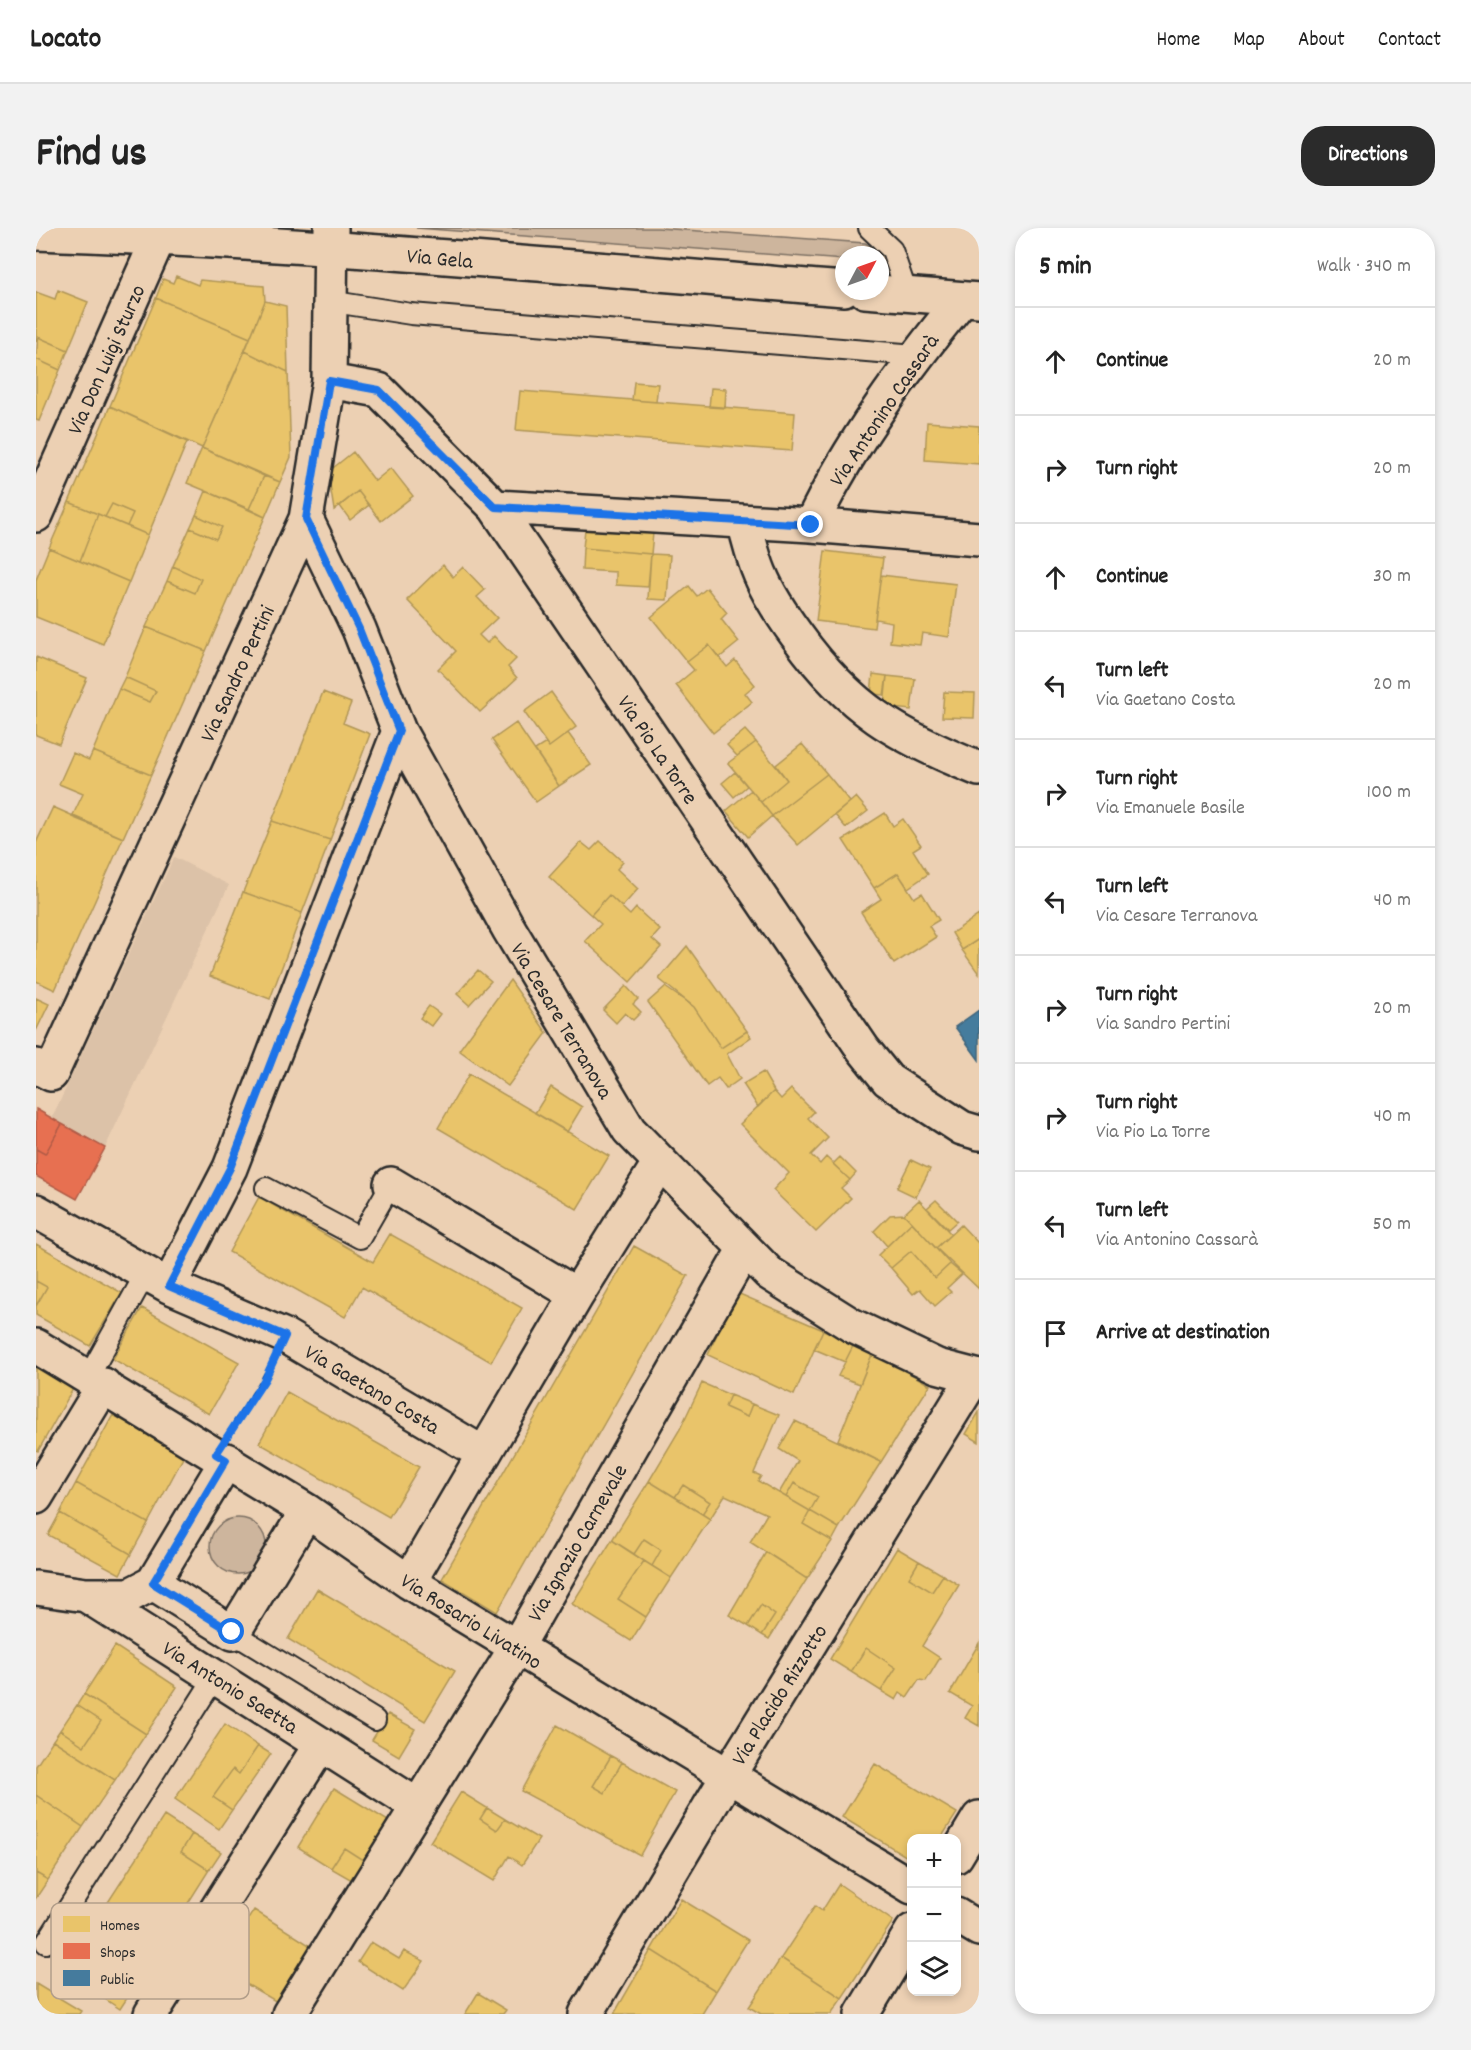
<!DOCTYPE html>
<html lang="en">
<head>
<meta charset="utf-8">
<style>
  :root { --surface:#fff; --page:#f2f2f2; --text:#222; --muted:#767676; --line:#e0e0e0; --accent:#2b2b2b }
  body { margin:0; font-family:Dekko,sans-serif; background:var(--page); color:var(--text) }
  .controls { position:absolute; right:18px; bottom:18px; display:grid; overflow:hidden; border-radius:12px; box-shadow:0 3px 9px #0003 }
  .controls button { width:54px; height:54px; display:grid; place-items:center; padding:0; border:0; border-bottom:2px solid var(--line); background:var(--surface); color:var(--text); font:30px sans-serif }
  .compass { position:absolute; left:799px; top:18px; width:54px; height:54px; border-radius:50%; background:var(--surface); box-shadow:0 3px 9px #0003; rotate:49deg }
  .stop { position:absolute; width:18px; height:18px; margin:-14px; border:4px solid #1a73e8; border-radius:50%; background:#fff }
  .stop.end { background:#1a73e8; border-color:#fff; box-shadow:0 2px 6px #0008 }
  .list { margin:0; padding:0; list-style:none }
  h2 { display:flex; justify-content:space-between; align-items:center; height:78px; margin:0; padding:0 24px; font-size:26px }
  h2 small { font-size:20px; font-weight:400; color:var(--muted) }
  .list li { display:grid; grid-template-columns:39px 1fr auto; gap:18px; align-items:center; box-sizing:border-box; height:108px; padding:0 24px; border-top:2px solid var(--line) }
  .list b { display:block; font-size:22px; white-space:nowrap }
  .list p { margin:0; font-size:20px; white-space:nowrap; color:var(--muted) }
  .list em { font-size:20px; font-style:normal; color:var(--muted) }
  .icon { flex:none; width:33px; height:33px; fill:none; stroke:currentColor; stroke-width:2; stroke-linecap:round; stroke-linejoin:round }
  .map { position:relative; flex:none; width:943px; height:1786px; overflow:hidden; border-radius:24px }
  header { display:flex; align-items:center; gap:36px; box-sizing:border-box; height:84px; padding:0 30px; background:var(--surface); border-bottom:2px solid var(--line) }
  header strong { font-size:28px }
  nav { display:flex; gap:33px; margin-inline-start:auto; font-size:21px }
  .intro { display:flex; align-items:center; justify-content:space-between; box-sizing:border-box; height:144px; padding:0 36px }
  h1 { margin:0; font-size:42px }
  .button { padding:15px 27px; border-radius:24px; background:var(--accent); color:#fff; font-size:21px; font-weight:700 }
  main { display:flex; gap:36px; padding:0 36px }
  aside { flex:1; background:var(--surface); border-radius:24px; box-shadow:0 3px 9px #0003 }
  .map>svg:first-child { display:block }
  .built { fill:#dcc2a8 }
  .green { fill:#cdb59d; stroke:#7c7064; stroke-width:1.5 }
  .homes { fill:#e9c46a; stroke:#b09657; stroke-width:1.5 }
  .shops { fill:#e76f51; stroke:#af5b46; stroke-width:1.5 }
  .public { fill:#457b9d; stroke:#3d637b; stroke-width:1.5 }
  .lines { fill:none; stroke-linecap:round; stroke-linejoin:round }
  .lane-casing { stroke:#2b2b2b; stroke-width:24 }
  .street-casing { stroke:#2b2b2b; stroke-width:38 }
  .secondary-casing { stroke:#2b2b2b; stroke-width:38 }
  .path { stroke:#2b2b2b; stroke-width:4; stroke-dasharray:6 4.5; stroke-linecap:butt }
  .lane { stroke:#ecd0b3; stroke-width:20 }
  .street { stroke:#ecd0b3; stroke-width:33 }
  .secondary { stroke:#ecd0b3; stroke-width:33 }
  .route { stroke:#1a73e8; stroke-width:8 }
  .labels { text-anchor:middle; stroke-width:6; stroke-linejoin:round; paint-order:stroke }
  .street-label { font-size:22px; fill:#2b2b2b; stroke:#ecd0b3 }
  .key { fill:#ecd0b3; stroke:#b29e8a; stroke-width:1.5 }
  .key-label { font-size:16px; fill:#2b2b2b }
</style>
</head>
<body>
<header>
<strong>Locato</strong>
<nav><a>Home</a><a>Map</a><a>About</a><a>Contact</a></nav>
</header>
<div class="intro"><h1>Find us</h1><a class="button">Directions</a></div>
<main>
<div class="map">
<svg width="943" height="1786" viewBox="0 0 943 1786">
  <rect width="100%" height="100%" fill="#ecd0b3"/>
  <filter id="ink" filterUnits="userSpaceOnUse"><feTurbulence type="fractalNoise" baseFrequency=".0167" numOctaves="2"/><feDisplacementMap in="SourceGraphic" scale="12" xChannelSelector="R" yChannelSelector="G"/><feConvolveMatrix kernelMatrix="1 2 1 2 8 2 1 2 1" color-interpolation-filters="sRGB"/></filter>
  <g filter="url(#ink)">
    <!-- built -->
    <path class="built" d="M138 629 193 657 69 920 16 890Z"/>
    <!-- green -->
    <path class="green" d="M380 0H622L829 15 835 18 837 25 808 27V32Z
      M174 1318a28 28 0 1 1 56 0a28 28 0 1 1-56 0Z"/>
    <!-- homes -->
    <path class="homes" d="M140 48 162 57 164 52 228 58 229 73 214 110 120 70 127 51 137 55Z
      M22 62 52 74 32 122 2 109 0 114V64L19 71Z
      M120 70 214 110 166 220 74 178Z
      M229 73 250 78 252 144 209 123Z
      M2 109 32 122 24 142 0 131Z
      M209 123 252 144 255 229 244 254 166 220Z
      M0 131 24 142 3 193 0 192Z
      M598 154 622 156 620 174 596 172Z
      M675 160 690 161 689 180 673 179Z
      M484 163 759 185 756 223 480 202Z
      M74 178 151 214 112 307 91 298 97 285 76 276 69 289 33 274Z
      M891 194 943 198V236L889 232Z
      M166 220 228 248 213 281 151 255Z
      M317 224 339 253 355 240 377 268 345 293 322 263 298 282 292 244Z
      M228 248 244 254 229 289 213 281Z
      M170 263 229 289 170 423 110 399 131 353 159 365 165 351 137 338 154 300 180 311 186 299 160 287Z
      M322 263 333 277 314 292 304 278Z
      M33 274 62 286 44 333 13 320Z
      M76 276 97 285 91 298 69 289Z
      M62 286 112 307 93 354 44 333Z
      M160 287 186 299 180 311 154 300Z
      M549 301 617 305 615 326 547 320Z
      M13 320 93 354 67 416 0 389V352Z
      M547 320 615 326 612 359 580 357V344L546 342Z
      M789 323 847 330 838 400 780 393Z
      M615 326 634 327 631 372 612 371Z
      M407 337 417 349 427 339 449 362 441 369 461 390 443 407 451 415 458 408 480 431 472 439 481 450 444 484 402 441 420 423 371 372Z
      M137 338 165 351 159 365 131 353Z
      M845 347 920 356 913 409 886 405 884 417 854 414 856 394 839 391Z
      M653 358 661 368 671 360 691 385 685 391 703 414 683 430 673 417 651 434 615 389Z
      M110 399 170 423 115 547 57 523 83 461 114 474 120 463 89 449Z
      M673 417 691 439 699 432 719 457 709 465 716 474 677 505 640 457 658 442 651 434Z
      M0 429 51 450 23 516 0 507Z
      M837 446 851 448 848 467 835 466Z
      M851 448 879 451 875 482 848 479Z
      M89 449 120 463 114 474 83 461Z
      M287 464 315 475 307 495 334 506 294 612 236 593Z
      M515 464 540 499 513 519 488 484Z
      M908 464 939 465 938 490 906 489Z
      M480 495 523 558 500 574 456 512Z
      M709 502 720 514 701 528 691 517Z
      M532 505 555 537 523 558 499 522 510 515 513 519Z
      M720 514 751 552 725 574 692 535Z
      M766 516 791 546 736 588 725 574 751 552 740 537Z
      M57 523 115 547 87 610 36 589 47 566 23 556 37 525 53 532Z
      M699 544 711 558 698 569 686 555Z
      M791 546 814 574 762 617 736 588Z
      M715 562 736 588 712 609 690 583Z
      M820 569 832 583 810 600 799 587Z
      M17 579 87 610 19 762 0 753V615Z
      M849 585 857 598 867 591 885 617 877 622 892 646 872 660 862 645 838 660 807 612Z
      M236 593 294 612 266 685 207 664Z
      M564 613 587 634 581 641 602 661 586 679 573 667 555 687 513 649 545 614 555 622Z
      M862 645 878 670 886 665 903 692 893 698 900 709 858 736 825 684 845 671 838 660Z
      M207 664 266 685 234 771 174 748Z
      M573 667 594 687 600 680 624 702 616 711 625 719 594 754 549 713 565 696 555 687Z
      M943 687V711L926 722 916 705Z
      M943 711V746L926 722Z
      M651 718 711 803 685 820 658 779 623 751Z
      M442 742 455 753 433 777 421 766Z
      M474 752 511 805 472 858 423 822Z
      M590 758 602 771 597 776 605 784 597 792 589 785 580 795 567 782Z
      M629 759 658 779 685 820 711 803 715 809 691 826 704 851 690 861 682 850 671 858 612 774Z
      M0 770 13 776 0 803Z
      M393 778 404 786 395 798 384 790Z
      M727 844 738 863 722 879 707 856Z
      M433 846 573 928 541 981 402 900Z
      M515 859 546 879 531 904 499 885Z
      M755 861 778 884 772 890 792 910 775 927 784 936 790 929 814 952 805 960 815 970 780 1004 737 962 753 945 704 896 738 863 745 871Z
      M804 929 820 945 814 952 797 936Z
      M875 932 894 941 880 969 861 960Z
      M223 969 337 1034 354 1006 486 1080 455 1134 326 1059 309 1089 193 1024Z
      M883 972 915 1006 900 1020 868 986Z
      M900 972 921 993 912 1001 891 980Z
      M868 986 876 994 851 1018 838 1003 854 987Z
      M876 994 914 1036 899 1050 875 1023 855 1040 842 1027Z
      M925 997 943 1016V1061L900 1020Z
      M0 1016 86 1065 54 1118 0 1087V1078L11 1059 0 1053Z
      M598 1018 652 1048 461 1384 406 1351Z
      M875 1023 899 1050 914 1036 926 1046 911 1060 915 1064 899 1078 884 1061 877 1066 855 1040Z
      M0 1053 11 1059 0 1078Z
      M699 1064 787 1102 758 1167 672 1127Z
      M106 1080 203 1134 173 1186 77 1131Z
      M787 1102 819 1114 809 1134 778 1121Z
      M819 1114 837 1124 824 1156 802 1148Z
      M837 1124 894 1157 845 1234 802 1212Z
      M0 1137 38 1159 2 1223 0 1222Z
      M666 1155 694 1167 689 1179 711 1189 716 1176 743 1187 718 1245 725 1248 722 1253 774 1283 767 1296 796 1313 771 1351 714 1314 731 1286 689 1267 674 1291 666 1286 674 1274 647 1257 639 1269 613 1253 644 1201Z
      M251 1164 383 1239 353 1289 223 1215Z
      M694 1167 716 1176 711 1189 689 1179Z
      M943 1184V1214L930 1206Z
      M77 1187 149 1226 112 1295 40 1255Z
      M759 1193 845 1234 803 1300 774 1283 782 1269 758 1255 750 1269 743 1265 762 1233 743 1221Z
      M613 1253 674 1291 635 1350 616 1338 625 1322 608 1311 598 1326 576 1312Z
      M40 1255 112 1295 95 1326 24 1285Z
      M758 1255 782 1269 774 1283 750 1269Z
      M647 1257 674 1274 666 1286 639 1269Z
      M774 1283 803 1300 796 1313 767 1296Z
      M24 1285 95 1326 84 1346 12 1307Z
      M608 1311 625 1322 616 1338 598 1326Z
      M576 1312 608 1333 582 1371 610 1389 595 1413 536 1376Z
      M861 1320 883 1333 873 1350 896 1364 907 1347 923 1357 886 1418 904 1430 890 1453 883 1452 871 1470 864 1465 860 1472 845 1463 860 1440 830 1420 815 1444 794 1431Z
      M730 1324 771 1351 733 1411 726 1407 739 1387 725 1377 712 1398 693 1387Z
      M608 1333 635 1350 610 1389 582 1371Z
      M883 1333 907 1347 896 1364 873 1350Z
      M281 1361 419 1443 389 1493 252 1411Z
      M725 1377 739 1387 726 1407 712 1398Z
      M943 1415V1498L929 1490 936 1478 914 1465Z
      M79 1418 141 1459 110 1506 48 1466Z
      M830 1420 860 1440 845 1463 815 1444Z
      M48 1466 110 1506 79 1552 17 1512 24 1502 48 1518 65 1493 41 1477Z
      M41 1477 65 1493 48 1518 24 1502Z
      M352 1486 379 1501 363 1528 336 1512Z
      M189 1496 222 1518 203 1546 197 1541 177 1569 196 1582 183 1601 139 1571Z
      M521 1497 575 1528 557 1558 569 1565 586 1534 639 1564 604 1627 485 1563Z
      M17 1512 79 1552 47 1599 0 1567V1538Z
      M222 1518 235 1526 196 1582 177 1569 197 1541 203 1546Z
      M575 1528 586 1534 569 1565 557 1558Z
      M839 1536 921 1585 905 1610H876V1632L806 1589Z
      M298 1560 357 1596 333 1636 308 1620 295 1640 262 1619Z
      M425 1564 451 1580 444 1591 461 1602 469 1591 503 1611 486 1637 473 1628 458 1653 394 1614Z
      M0 1567 47 1599 12 1652 0 1645Z
      M451 1580 469 1591 461 1602 444 1591Z
      M128 1588 156 1606 145 1624 173 1642 137 1699 108 1681 94 1703 65 1685Z
      M156 1606 185 1624 173 1642 145 1624Z
      M308 1620 333 1636 321 1655 295 1640Z
      M0 1645 12 1652 0 1670Z
      M803 1656 857 1693 806 1770 745 1730 779 1678 786 1683Z
      M645 1671 712 1712 680 1763 615 1722Z
      M108 1681 137 1699 84 1781 27 1743 65 1685 94 1703Z
      M218 1682 278 1720 243 1775 181 1739Z
      M335 1714 363 1731 368 1723 388 1733 367 1763 322 1734Z
      M615 1722 680 1763 666 1786H578Z
      M745 1730 806 1770 795 1786H725L713 1779Z
      M0 1756 45 1783 43 1786H0Z
      M442 1765 470 1782 467 1786H429Z"/>
    <!-- shops -->
    <path class="shops" d="M0 881 26 896 9 926 0 921Z
      M26 896 69 920 41 971 0 948V921L9 926Z"/>
    <!-- public -->
    <path class="public" d="M943 782V832L919 799Z"/>
    <g class="lines">
      <!-- lane casing -->
      <g class="lane-casing">
        <path id="lane" d="M833 0 856 22 871 66
          M292 73 375 86 880 127
          M230 960 324 1010 355 956
          M53 1148 110 1045
          M197 1405 339 1492
          M10 1715 179 1449"/>
      </g>
      <!-- street casing -->
      <g class="street-casing">
        <path id="street" d="M293 153 343 162 459 279 827 821 852 852 926 900 943 905
          M459 279 775 297 943 311
          M0 287 123 9
          M270 291 323 401 363 503 473 701 593 902 733 1045 817 1098 901 1138 943 1149
          M708 294C713 311 717 330 724 346 733 368 748 390 762 409 814 481 861 508 943 541
          M775 297C814 215 869 141 926 71
          M0 838 15 846 270 291 293 153 295 0
          M355 956 541 1067
          M0 983 133 1058 249 1108 448 1226
          M133 1058 194 940 363 503
          M0 1118 271 1283 373 1354 876 1659
          M0 1269 68 1157
          M373 1354 541 1067 624 934
          M117 1355 191 1232
          M0 1360 50 1367 382 1578
          M50 1367H94L117 1355 197 1405 271 1283
          M920 1628 943 1590
          M920 1687 943 1701
          M115 1786 285 1516
          M253 1786 480 1420 708 1022
          M550 1786 692 1548 938 1149
          M826 1786 876 1703"/>
      </g>
      <!-- secondary casing -->
      <g class="secondary-casing">
        <path id="secondary" d="M0 5C270 14 539 40 808 61
          M829 63 943 72"/>
      </g>
      <!-- path -->
      <path class="path" d="M199 1195 233 1141"/>
      <!-- lane -->
      <use href="#lane" class="lane"/>
      <!-- street -->
      <use href="#street" class="street"/>
      <!-- secondary -->
      <use href="#secondary" class="secondary"/>
    </g>
  </g>
  <g class="lines" filter="url(#ink)">
    <!-- route -->
    <path class="route" d="M196 1404 117 1355 190 1232 180 1226 229 1151 249 1108 133 1058 194 940 363 503 323 401 270 291 293 153 343 162 459 279 775 297"/>
  </g>
  <g class="labels">
    <!-- street labels -->
    <g class="street-label">
      <text transform="translate(404 29) rotate(5)" y="8">Via Gela</text>
      <text transform="translate(69 131) rotate(-66)" y="8">Via Don Luigi Sturzo</text>
      <text transform="translate(847 181) rotate(-56)" y="8">Via Antonino Cassarà</text>
      <text transform="translate(200 445) rotate(-65)" y="8">Via Sandro Pertini</text>
      <text transform="translate(623 521) rotate(56)" y="8">Via Pio La Torre</text>
      <text transform="translate(527 792) rotate(59)" y="8">Via Cesare Terranova</text>
      <text transform="translate(337 1160) rotate(31)" y="8">Via Gaetano Costa</text>
      <text transform="translate(540 1314) rotate(-60)" y="8">Via Ignazio Carnevale</text>
      <text transform="translate(436 1392) rotate(32)" y="8">Via Rosario Livatino</text>
      <text transform="translate(195 1458) rotate(32)" y="8">Via Antonio Saetta</text>
      <text transform="translate(742 1466) rotate(-58)" y="8">Via Placido Rizzotto</text>
    </g>
  </g>
  <!-- legend -->
  <rect x="15" y="1675" width="198" height="96" rx="9" class="key"/>
  <rect x="27" y="1688" width="27" height="16" fill="#e9c46a"/>
  <rect x="27" y="1715" width="27" height="16" fill="#e76f51"/>
  <rect x="27" y="1742" width="27" height="16" fill="#457b9d"/>
  <g class="key-label">
    <text x="64" y="1702">Homes</text>
    <text x="64" y="1729">Shops</text>
    <text x="64" y="1756">Public</text>
  </g>
</svg>
<div class="controls">
<button>+</button>
<button>−</button>
<button><svg class="icon" aria-label="layers" viewBox="0 0 24 24"><path d="M12 4l9 5-9 5-9-5zM3 14l9 5 9-5"/></svg></button>
</div>
<svg class="compass" viewBox="-18 -18 36 36"><path d="M0-13l5 13h-10z" fill="#e53935"/><path d="M0 13l5-13h-10z" fill="#767676"/></svg>
<div class="stop" style="left:196px;top:1404px"></div>
<div class="stop end" style="left:775px;top:297px"></div>
</div>
<aside>
<h2>5 min<small>Walk · 340 m</small></h2>
<ul class="list">
<li><svg class="icon" aria-label="ahead" viewBox="0 0 24 24"><path d="M12 20V5M6 11l6-6 6 6"/></svg><div><b>Continue</b></div><em>20 m</em></li>
<li><svg class="icon" aria-label="right" viewBox="0 0 24 24"><path d="M7 20v-9h11M14 6l5 5-5 5"/></svg><div><b>Turn right</b></div><em>20 m</em></li>
<li><svg class="icon" aria-label="ahead" viewBox="0 0 24 24"><path d="M12 20V5M6 11l6-6 6 6"/></svg><div><b>Continue</b></div><em>30 m</em></li>
<li><svg class="icon" aria-label="left" viewBox="0 0 24 24"><path d="M17 20v-9H6M10 6l-5 5 5 5"/></svg><div><b>Turn left</b><p>Via Gaetano Costa</p></div><em>20 m</em></li>
<li><svg class="icon" aria-label="right" viewBox="0 0 24 24"><path d="M7 20v-9h11M14 6l5 5-5 5"/></svg><div><b>Turn right</b><p>Via Emanuele Basile</p></div><em>100 m</em></li>
<li><svg class="icon" aria-label="left" viewBox="0 0 24 24"><path d="M17 20v-9H6M10 6l-5 5 5 5"/></svg><div><b>Turn left</b><p>Via Cesare Terranova</p></div><em>40 m</em></li>
<li><svg class="icon" aria-label="right" viewBox="0 0 24 24"><path d="M7 20v-9h11M14 6l5 5-5 5"/></svg><div><b>Turn right</b><p>Via Sandro Pertini</p></div><em>20 m</em></li>
<li><svg class="icon" aria-label="right" viewBox="0 0 24 24"><path d="M7 20v-9h11M14 6l5 5-5 5"/></svg><div><b>Turn right</b><p>Via Pio La Torre</p></div><em>40 m</em></li>
<li><svg class="icon" aria-label="left" viewBox="0 0 24 24"><path d="M17 20v-9H6M10 6l-5 5 5 5"/></svg><div><b>Turn left</b><p>Via Antonino Cassarà</p></div><em>50 m</em></li>
<li><svg class="icon" aria-label="arrive" viewBox="0 0 24 24"><path d="M6 21V4h12l-3 4 3 4H6"/></svg><div><b>Arrive at destination</b></div></li>
</ul>
</aside>
</main>
</body>
</html>
